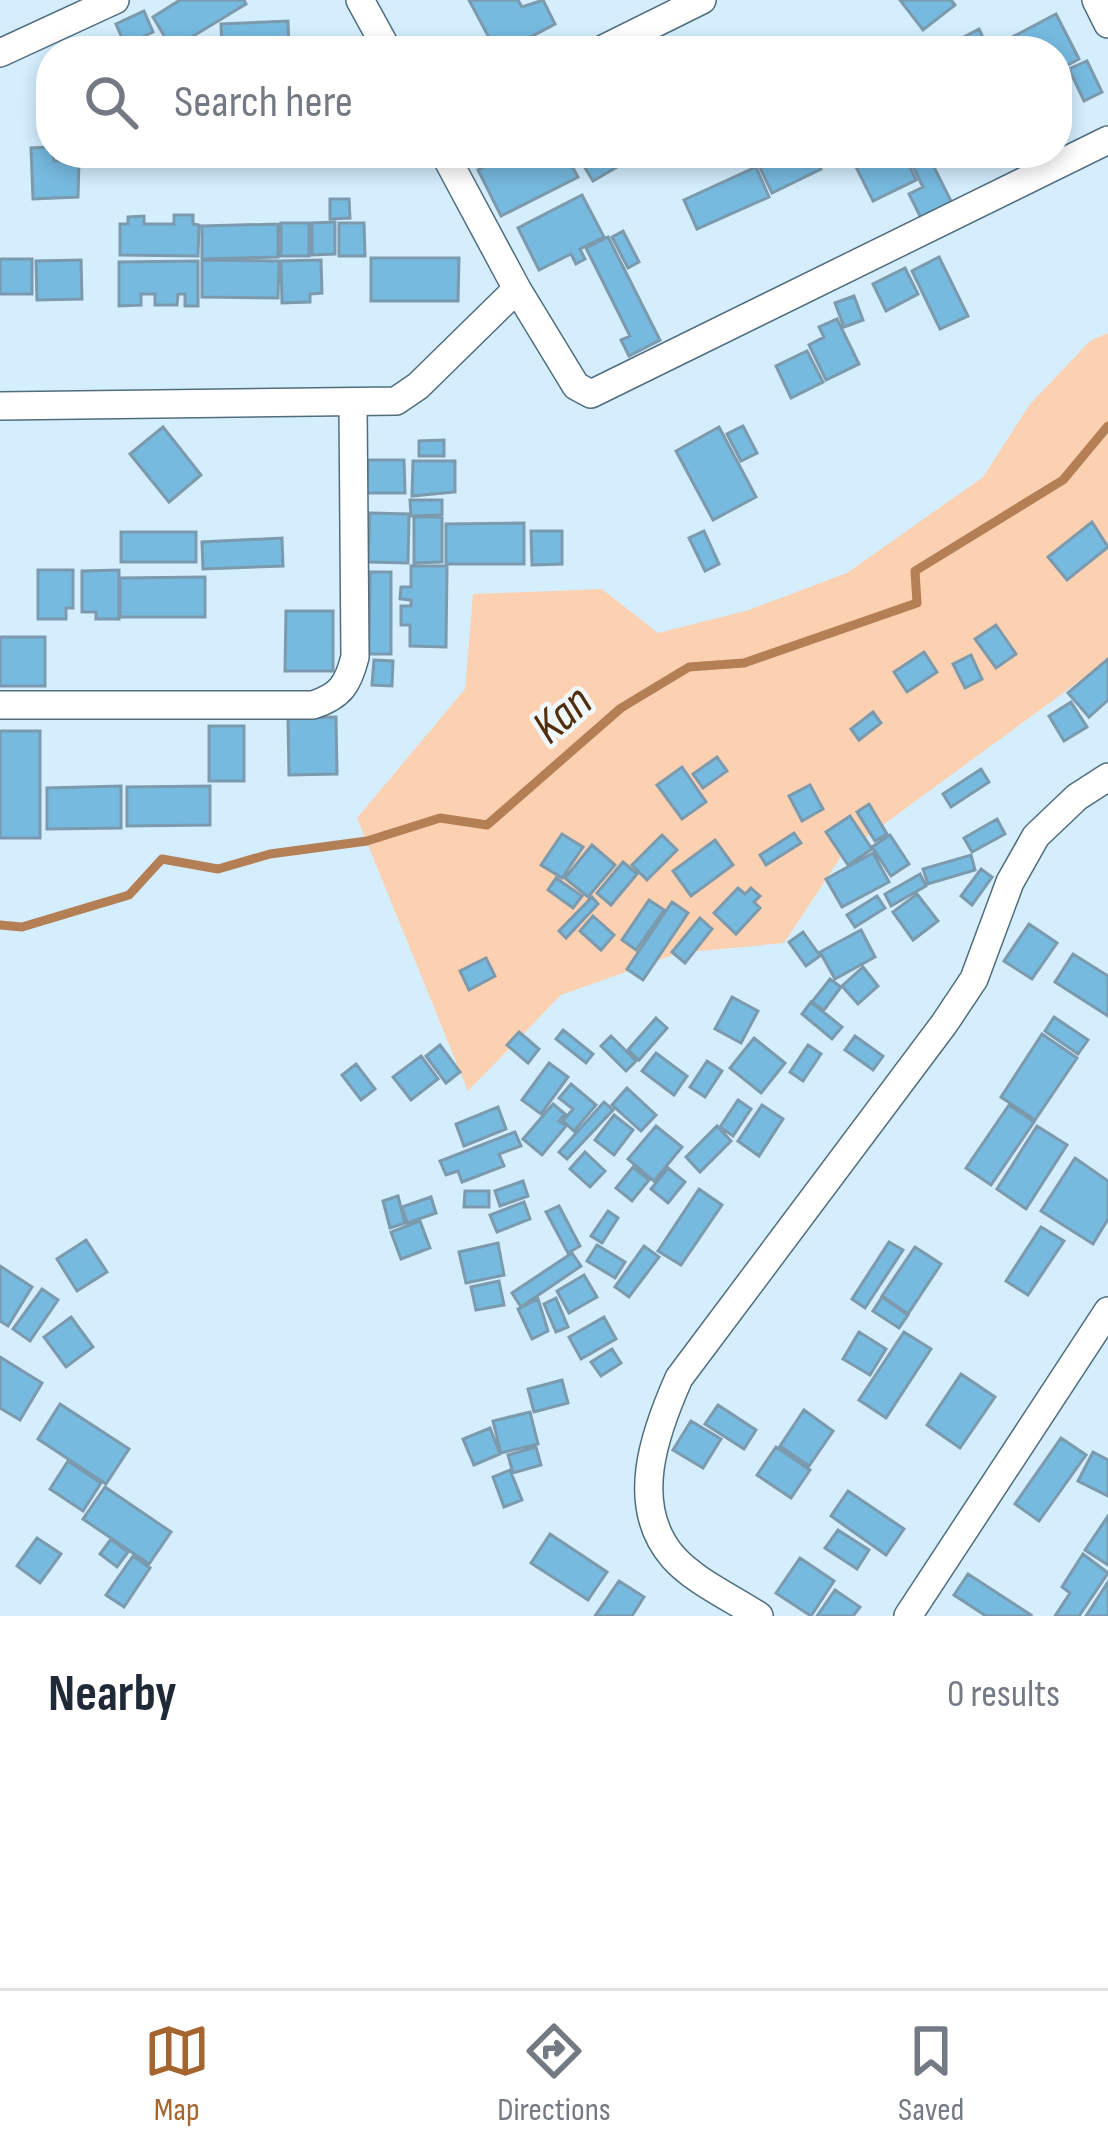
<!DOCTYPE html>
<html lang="en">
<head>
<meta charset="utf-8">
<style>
  :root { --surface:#fff; --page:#f2f2f3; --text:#1f2937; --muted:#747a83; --line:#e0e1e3; --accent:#a5652e }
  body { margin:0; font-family:"Sofia Sans Condensed",sans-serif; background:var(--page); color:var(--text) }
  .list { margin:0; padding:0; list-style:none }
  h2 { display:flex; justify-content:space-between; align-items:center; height:156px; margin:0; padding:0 48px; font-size:51px }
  h2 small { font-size:39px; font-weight:400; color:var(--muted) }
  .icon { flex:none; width:66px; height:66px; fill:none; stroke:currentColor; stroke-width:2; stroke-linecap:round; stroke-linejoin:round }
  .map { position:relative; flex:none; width:1108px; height:1616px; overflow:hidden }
  .search { position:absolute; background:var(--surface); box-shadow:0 6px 18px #0003; left:36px; right:36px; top:36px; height:132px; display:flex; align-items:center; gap:30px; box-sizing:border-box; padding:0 42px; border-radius:48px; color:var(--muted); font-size:45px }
  .sheet { height:372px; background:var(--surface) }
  nav { display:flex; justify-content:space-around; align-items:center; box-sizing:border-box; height:168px; border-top:3px solid var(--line); background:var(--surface); font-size:33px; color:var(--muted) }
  nav a { display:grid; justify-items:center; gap:6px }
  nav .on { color:var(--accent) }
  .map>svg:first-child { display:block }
  .green { fill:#fcd1b1 }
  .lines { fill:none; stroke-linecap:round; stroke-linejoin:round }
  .stream { stroke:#b57f55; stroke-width:9 }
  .building { fill:#76bae0; stroke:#7c9aad; stroke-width:3 }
  .street-casing { stroke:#506d7e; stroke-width:30 }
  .street { stroke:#fff; stroke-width:27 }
  .labels { text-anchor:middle; stroke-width:9; stroke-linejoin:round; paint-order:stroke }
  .water-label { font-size:48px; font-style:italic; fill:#532e0d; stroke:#f1f8fc }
</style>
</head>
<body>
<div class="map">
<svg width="1108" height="1616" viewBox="0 0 1108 1616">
  <rect width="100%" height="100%" fill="#d4eefe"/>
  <!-- green -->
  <path class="green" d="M1108 333V660L842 855 784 943 679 953 561 995 468 1091 357 818 465 689 473 594 602 589 658 633 749 610 847 573 983 477 1030 404 1090 341Z"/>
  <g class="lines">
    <!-- stream -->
    <path class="stream" d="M0 925 22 927 129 895 162 859 218 869 270 854 367 841 440 818 487 825 621 708 689 667 744 663 917 603 915 571 1063 480 1108 426"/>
  </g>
  <!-- building -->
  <path class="building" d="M180 0H244L246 4 172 49 153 17Z
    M469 0H518L522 7 543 0 555 24 521 42 495 49Z
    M900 0H951L955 5 923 30Z
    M144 11 153 32 125 45 116 24Z
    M1056 14 1079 59 1057 71V51H1005L1001 43Z
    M288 21 289 49 222 51 221 24Z
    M979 29 987 46 977 51H937Z
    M1087 61 1102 92 1084 101 1069 69Z
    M51 147 54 161 79 160 78 197 33 199 31 148Z
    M511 153H565L578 177 501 216 478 170Z
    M576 153H641L593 181Z
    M753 153H813L821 169 772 193Z
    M849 153H903L916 180 873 201Z
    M920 153H927L952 203 921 218 909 194 923 187 909 158Z
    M756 167 769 197 697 229 684 200Z
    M582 195 604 237 580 249 585 259 576 264 571 254 539 270 518 228Z
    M330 199H349L350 218 330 219Z
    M174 215H193V224L199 225 198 256 120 255V224H128V217L144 216V224H174Z
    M335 222V254L312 255V223Z
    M281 223H309V256H281Z
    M339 223H364L365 256H339Z
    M278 224V257L202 259V226Z
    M623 231 639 262 628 268 612 237Z
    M608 237 660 340 629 356 621 340 630 336 586 248Z
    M939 257 968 316 940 329 912 271Z
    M371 258H459L458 301H371Z
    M0 259H32V294H0Z
    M81 260 82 299 37 300 36 261Z
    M202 260 279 261 278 298 202 297Z
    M321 260 322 293 310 294V302L282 303 281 261Z
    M198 261V306H185V294H178L177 305H155V294H141V305L119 306V262Z
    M905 268 918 294 886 311 873 284Z
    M854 296 863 320 844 327 835 303Z
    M837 319 859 364 826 380 809 345 824 337 819 327Z
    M807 351 823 382 791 398 776 366Z
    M743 426 757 453 741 461 727 434Z
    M163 427 201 475 169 502 130 454Z
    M719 427 756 497 713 520 676 451Z
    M444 440V456H419V441Z
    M368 460H404L405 493H367Z
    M413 461H455V492L412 496Z
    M410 500H442V515L411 516Z
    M370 513 409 514 408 563 368 562Z
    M414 517H442V562L414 563Z
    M1092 522 1108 547 1067 580 1048 557Z
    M524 523V564H446V524Z
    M531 531H562V564L532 565Z
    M704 531 719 564 705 571 689 538Z
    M121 532H196V562H121Z
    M282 538 283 566 203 569 202 542Z
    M411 566H447L446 647 410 646V625H401V606H411V600L400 599 401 587H411Z
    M38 570H73V608H66V619H38Z
    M119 570V619H96V612H82V571Z
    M370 572H391V654H369Z
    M205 577V617H120V578Z
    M286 611H333V671H285Z
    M996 625 1016 654 996 668 975 639Z
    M0 637H45V686H0Z
    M924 652 937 672 907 692 894 672Z
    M971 655 982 679 965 688 953 664Z
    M1108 659V700L1089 717 1068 693Z
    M374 660 393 661 392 686 372 685Z
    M1071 702 1087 727 1064 741 1049 716Z
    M873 712 881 723 859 740 851 729Z
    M336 717 337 774 289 775 288 718Z
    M209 726H244V781H209Z
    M0 731H40V838H0Z
    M717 757 727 771 703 788 693 774Z
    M682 767 706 802 682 819 657 785Z
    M981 769 989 782 951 807 943 794Z
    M810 785 823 809 802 821 789 796Z
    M121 786V828L47 829V788Z
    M210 786V825L127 826V787Z
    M869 804 887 834 875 841 857 812Z
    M850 816 872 849 848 865 826 832Z
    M997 819 1005 834 972 852 964 838Z
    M794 833 801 843 766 865 760 855Z
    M562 834 583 847 562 878 541 865Z
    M662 835 677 850 647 880 632 865Z
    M890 835 909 864 891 876 872 847Z
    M715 840 733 865 691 896 673 871Z
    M592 845 615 865 588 897 565 878Z
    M873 853 889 882 842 907 826 879Z
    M971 855 975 870 928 884 923 869Z
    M623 862 637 874 611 905 597 893Z
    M981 869 992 877 972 905 961 896Z
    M920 874 926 886 891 906 885 894Z
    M556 878 582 896 573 908 548 890Z
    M738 888 745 894 751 888 760 896 754 902 760 908 736 934 714 913Z
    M917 894 938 921 913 940 893 912Z
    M877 896 885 908 855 927 847 915Z
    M592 897 598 904 566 938 559 931Z
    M649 900 664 910 636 950 622 940Z
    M672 902 688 913 643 980 627 969Z
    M593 916 614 935 601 950 580 931Z
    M700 918 712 929 685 963 672 952Z
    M1029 924 1057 943 1032 979 1004 961Z
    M861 930 875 957 835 979 820 952Z
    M803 932 820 956 806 966 789 942Z
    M1073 954 1108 976V1016L1055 982Z
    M486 958 495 976 469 990 460 971Z
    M863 967 878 986 858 1004 842 986Z
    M830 979 841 987 824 1010 812 1002Z
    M732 997 758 1011 741 1043 715 1029Z
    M811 1002 842 1027 832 1039 802 1014Z
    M1054 1017 1088 1040 1078 1054 1045 1031Z
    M656 1018 667 1028 639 1060 628 1050Z
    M563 1030 593 1054 586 1063 556 1039Z
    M519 1032 539 1049 528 1063 507 1045Z
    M1042 1034 1077 1058 1035 1120 1001 1097Z
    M611 1036 636 1061 626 1071 601 1046Z
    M855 1036 883 1056 873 1070 845 1050Z
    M754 1038 785 1063 761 1093 730 1068Z
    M440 1045 460 1072 446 1083 426 1056Z
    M808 1045 821 1054 803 1081 790 1072Z
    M656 1053 687 1076 674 1095 642 1071Z
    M421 1056 438 1079 411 1100 393 1077Z
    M707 1061 722 1071 705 1097 690 1087Z
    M549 1063 568 1077 541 1114 522 1100Z
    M356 1064 375 1089 361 1100 342 1075Z
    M571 1084 596 1105 574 1131 563 1121 573 1109 559 1098Z
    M627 1088 656 1115 641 1131 612 1105Z
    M738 1100 751 1109 733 1136 720 1127Z
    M604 1102 613 1110 567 1159 559 1152Z
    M553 1104 565 1114 559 1121 566 1126 542 1155 523 1139Z
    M762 1105 783 1119 759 1156 738 1141Z
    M1009 1105 1034 1122 991 1185 966 1168Z
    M498 1107 506 1129 464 1146 456 1124Z
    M614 1115 633 1130 614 1155 595 1140Z
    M656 1126 682 1147 654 1181 628 1159Z
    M717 1126 731 1141 700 1172 686 1157Z
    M1037 1126 1067 1145 1026 1209 997 1189Z
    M515 1132 521 1146 499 1154 504 1166 462 1182 458 1171 446 1175 440 1161Z
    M585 1152 605 1171 590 1187 570 1169Z
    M1075 1158 1108 1181V1219L1093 1244 1041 1211Z
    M633 1167 649 1180 632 1201 616 1188Z
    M668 1168 685 1182 668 1203 651 1189Z
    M523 1181 528 1196 500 1206 495 1191Z
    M699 1189 722 1205 681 1265 658 1251Z
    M465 1191H489V1207H464Z
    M398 1196 405 1223 390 1228 383 1201Z
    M431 1197 436 1213 407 1223 402 1207Z
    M524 1202 530 1219 497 1232 490 1215Z
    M559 1206 580 1246 568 1253 546 1212Z
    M608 1211 618 1218 602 1243 591 1236Z
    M420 1221 430 1248 401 1259 391 1232Z
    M1041 1227 1064 1241 1028 1295 1006 1281Z
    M86 1240 107 1272 77 1291 57 1259Z
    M889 1242 903 1250 865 1308 852 1299Z
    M498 1243 504 1275 466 1283 459 1252Z
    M597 1245 625 1262 615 1278 587 1261Z
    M644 1246 659 1257 629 1297 615 1287Z
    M915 1247 941 1264 908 1314 882 1296Z
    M572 1253 581 1266 521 1307 512 1293Z
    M0 1266 32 1287 8 1326 0 1321Z
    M584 1275 597 1297 569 1313 557 1291Z
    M499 1281 504 1305 476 1310 471 1287Z
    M42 1289 58 1300 30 1341 13 1329Z
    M882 1297 908 1315 899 1328 873 1311Z
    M556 1298 568 1327 556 1332 544 1304Z
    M538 1299 548 1331 532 1339 518 1309Z
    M71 1317 93 1347 66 1367 44 1337Z
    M604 1317 616 1339 581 1359 569 1337Z
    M859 1332 886 1349 870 1375 843 1359Z
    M904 1332 931 1349 886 1418 859 1400Z
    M612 1349 621 1363 601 1376 591 1362Z
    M0 1357 42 1383 20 1420 0 1408Z
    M961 1374 995 1397 960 1448 927 1425Z
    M562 1380 568 1403 534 1412 528 1389Z
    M60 1404 129 1449 106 1484 38 1439Z
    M718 1405 756 1430 744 1449 705 1424Z
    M804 1410 833 1431 809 1466 780 1446Z
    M530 1412 538 1444 501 1453 493 1421Z
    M691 1421 721 1439 703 1468 673 1450Z
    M490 1428 500 1454 474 1465 463 1439Z
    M1061 1438 1086 1455 1039 1521 1015 1504Z
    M536 1447 541 1465 513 1473 508 1455Z
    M776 1447 810 1470 791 1498 757 1475Z
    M1093 1452 1108 1460V1496L1078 1481Z
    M68 1461 101 1483 83 1511 50 1489Z
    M510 1470 522 1500 504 1507 493 1477Z
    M105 1487 171 1532 149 1564 83 1519Z
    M848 1491 904 1529 886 1555 831 1516Z
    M1108 1516V1565L1085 1550Z
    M838 1530 869 1550 857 1569 825 1548Z
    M550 1534 607 1572 588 1600 531 1563Z
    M37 1538 61 1554 40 1583 17 1566Z
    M111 1539 128 1552 117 1567 100 1554Z
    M1083 1554 1108 1573 1079 1616H1055L1070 1593 1062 1587Z
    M133 1556 150 1568 124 1607 106 1595Z
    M800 1558 834 1581 811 1616 776 1593Z
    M968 1574 1031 1615 1030 1616H986L954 1595Z
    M619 1581 644 1597 632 1616H595Z
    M1108 1582V1616H1086Z
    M835 1590 860 1607 853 1616H817Z"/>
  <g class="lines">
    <!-- street casing -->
    <g class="street-casing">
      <path id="street" d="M360 0 388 51
        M1096 0 1108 24
        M599 51 702 0
        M0 53 115 0
        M444 153 517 289 576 386 591 394 1108 140
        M0 406 396 401 418 386 517 289
        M0 705H313C341 696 348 684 355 657L353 405
        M759 1616C732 1598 694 1581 673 1557 628 1505 655 1432 679 1378L944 1024 974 979 1010 882 1036 836 1077 797 1108 777
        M908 1616 1108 1311"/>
    </g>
    <!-- street -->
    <use href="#street" class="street"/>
  </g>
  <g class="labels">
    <!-- water labels -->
    <g class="water-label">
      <text transform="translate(561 713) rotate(-41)" y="17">Kan</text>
    </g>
  </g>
</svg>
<div class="search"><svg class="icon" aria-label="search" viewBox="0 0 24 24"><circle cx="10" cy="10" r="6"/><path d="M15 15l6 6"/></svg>Search here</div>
</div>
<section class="sheet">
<h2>Nearby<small>0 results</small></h2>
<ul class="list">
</ul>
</section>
<nav>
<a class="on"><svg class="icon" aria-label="map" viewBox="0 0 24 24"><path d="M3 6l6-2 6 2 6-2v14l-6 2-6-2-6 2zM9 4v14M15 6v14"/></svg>Map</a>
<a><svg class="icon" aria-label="directions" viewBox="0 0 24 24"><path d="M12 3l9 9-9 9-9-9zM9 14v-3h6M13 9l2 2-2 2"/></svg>Directions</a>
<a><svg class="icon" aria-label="saved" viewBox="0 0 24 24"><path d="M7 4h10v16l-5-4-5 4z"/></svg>Saved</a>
</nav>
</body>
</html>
